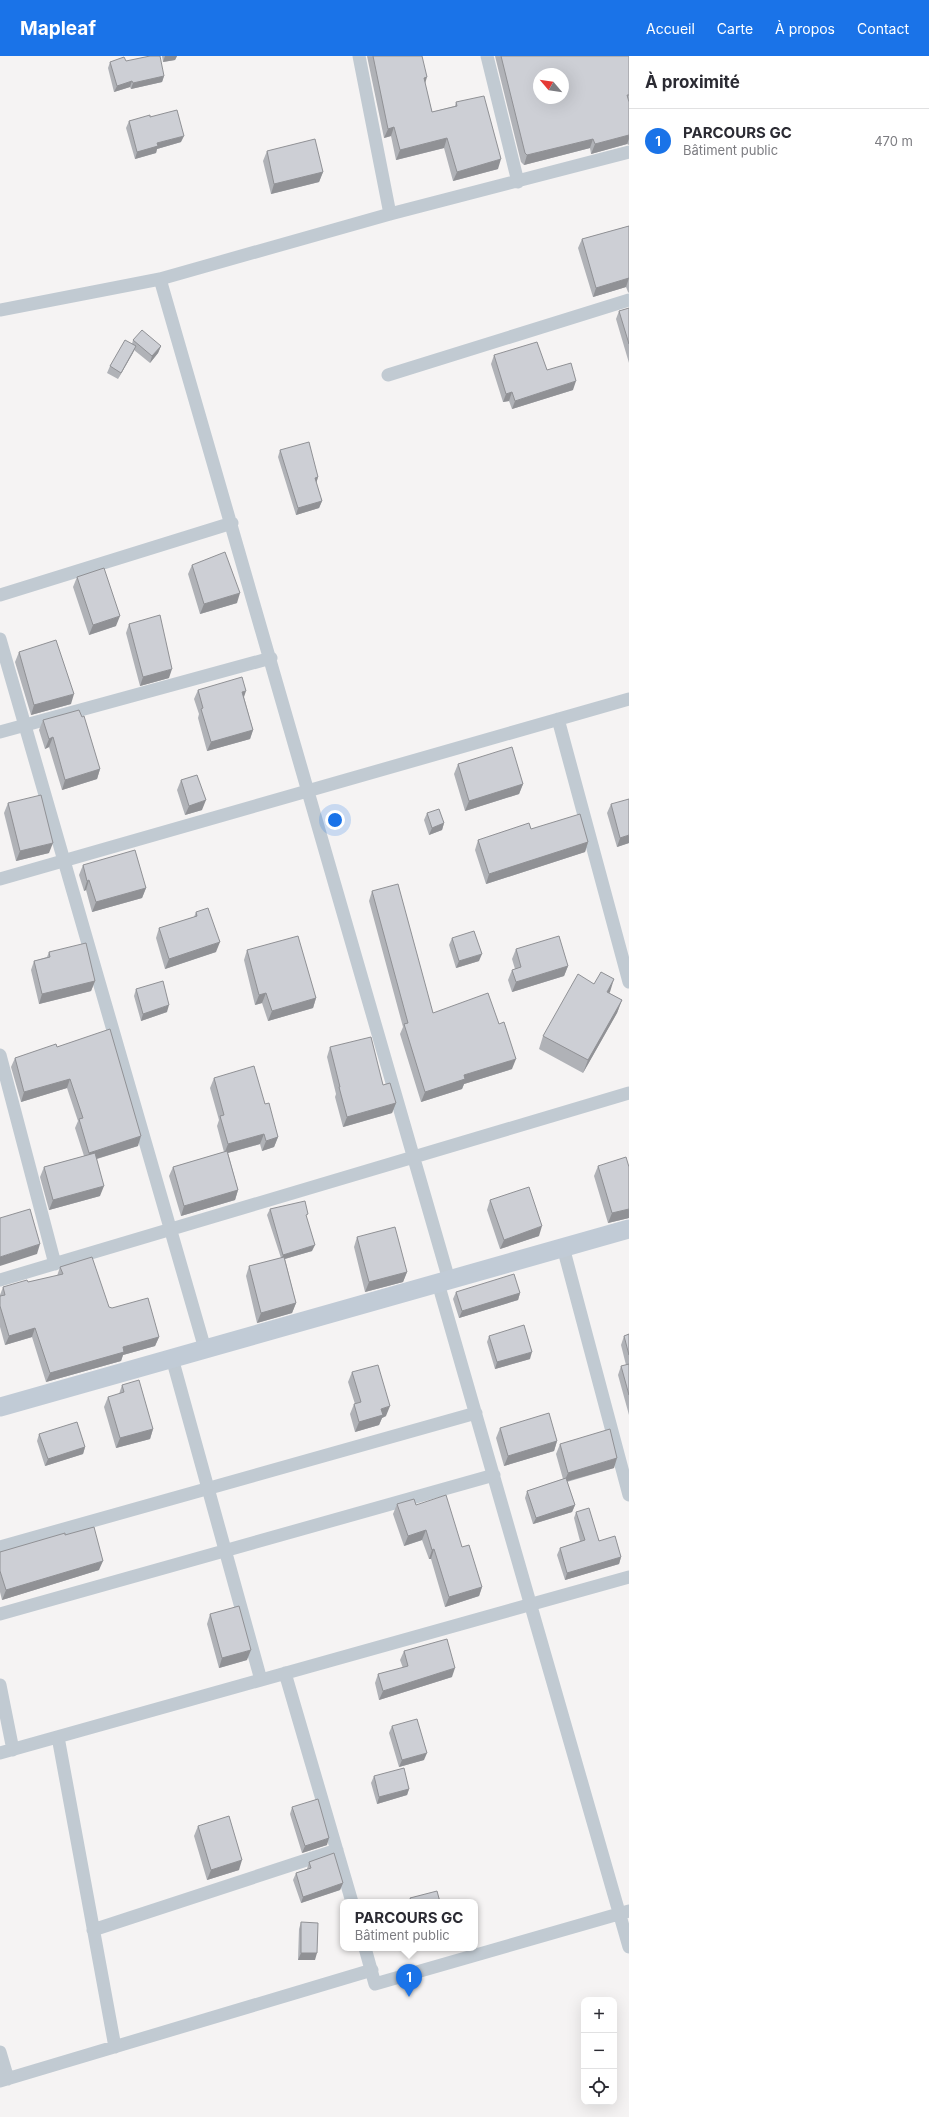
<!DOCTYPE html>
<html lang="fr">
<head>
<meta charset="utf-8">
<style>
  :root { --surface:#fff; --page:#f2f2f3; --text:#2b2b33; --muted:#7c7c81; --line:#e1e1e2; --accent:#1a73e8 }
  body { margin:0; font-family:Inter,sans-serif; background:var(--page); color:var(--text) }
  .controls { position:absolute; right:12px; bottom:12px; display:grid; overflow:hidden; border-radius:8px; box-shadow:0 4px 16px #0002 }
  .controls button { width:36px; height:36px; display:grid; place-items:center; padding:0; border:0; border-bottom:1px solid var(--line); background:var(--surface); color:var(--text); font:20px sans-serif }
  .compass { position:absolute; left:533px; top:12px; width:36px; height:36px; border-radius:50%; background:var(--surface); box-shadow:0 4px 16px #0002; rotate:299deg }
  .you { position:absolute; left:335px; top:764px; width:14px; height:14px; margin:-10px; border:3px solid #fff; border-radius:50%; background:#1a73e8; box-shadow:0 0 0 6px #1a73e833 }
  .badge { display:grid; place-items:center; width:26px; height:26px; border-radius:50%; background:var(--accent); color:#fff; font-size:13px; font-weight:700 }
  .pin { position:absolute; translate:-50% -33px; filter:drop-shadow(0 1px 2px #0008) }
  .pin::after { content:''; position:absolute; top:21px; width:14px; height:12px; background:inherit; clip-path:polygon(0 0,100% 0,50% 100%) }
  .popup { position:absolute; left:340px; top:1843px; width:138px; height:52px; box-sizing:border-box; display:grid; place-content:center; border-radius:8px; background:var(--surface); filter:drop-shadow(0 1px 3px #0005); font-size:13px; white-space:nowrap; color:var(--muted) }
  .popup b { font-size:15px; color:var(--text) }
  .popup::after { content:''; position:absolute; left:50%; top:100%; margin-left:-8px; border:8px solid transparent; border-top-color:var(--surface) }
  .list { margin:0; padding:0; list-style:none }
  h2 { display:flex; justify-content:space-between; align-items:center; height:52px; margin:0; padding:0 16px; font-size:17px }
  h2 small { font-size:13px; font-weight:400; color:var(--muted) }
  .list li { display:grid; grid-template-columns:26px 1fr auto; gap:12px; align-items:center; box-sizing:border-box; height:64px; padding:0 16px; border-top:1px solid var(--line) }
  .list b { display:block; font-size:15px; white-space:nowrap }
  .list p { margin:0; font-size:13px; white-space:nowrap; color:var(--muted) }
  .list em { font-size:13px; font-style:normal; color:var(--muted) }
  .icon { flex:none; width:22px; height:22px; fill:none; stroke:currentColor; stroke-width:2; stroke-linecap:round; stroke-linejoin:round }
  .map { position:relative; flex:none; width:629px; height:2061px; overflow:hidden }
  header { display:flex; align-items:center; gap:24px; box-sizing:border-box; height:56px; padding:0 20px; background:var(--accent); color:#fff }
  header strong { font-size:19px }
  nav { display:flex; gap:22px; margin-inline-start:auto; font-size:14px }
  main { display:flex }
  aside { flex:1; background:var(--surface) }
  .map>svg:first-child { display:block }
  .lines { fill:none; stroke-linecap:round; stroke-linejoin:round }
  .street { stroke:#c1cad2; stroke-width:13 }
  .secondary { stroke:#c1cbd6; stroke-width:19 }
  .wall { fill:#b0b2b7 }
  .shaded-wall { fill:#909195 }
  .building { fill:#cdcfd5; stroke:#909195; fill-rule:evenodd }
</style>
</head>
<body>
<header>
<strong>Mapleaf</strong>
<nav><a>Accueil</a><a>Carte</a><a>À propos</a><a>Contact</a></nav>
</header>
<main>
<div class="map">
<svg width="629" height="2061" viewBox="0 0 629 2061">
  <rect width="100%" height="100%" fill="#f5f3f3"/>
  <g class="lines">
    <!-- street -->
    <path class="street" d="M359 0 390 158
      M487 0 518 126
      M160 223 449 1224
      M0 254 160 223 390 158 629 96
      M388 319 629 244
      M0 539 232 467
      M0 583 205 1293
      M558 663 629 926
      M0 676 271 602
      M0 823 629 643
      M0 999 55 1208
      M563 1191 629 1439
      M0 1224 629 1037
      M438 1227 629 1891
      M172 1302 261 1624
      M0 1491 476 1357
      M0 1558 494 1419
      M285 1617 352 1846
      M0 1629 13 1694
      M58 1681 115 1991
      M0 1697 629 1521
      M93 1874 337 1794
      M365 1892 375 1928 629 1855
      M0 1996 8 2023
      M0 2025 372 1914"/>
    <!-- secondary -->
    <path class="secondary" d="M0 1351 629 1173"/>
  </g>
  <!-- wall -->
  <path class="wall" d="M162 0H177L175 4 163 6Z
    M367 0H422L425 27 432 56 455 50 456 46 498 113 453 125 444 92 396 104 391 80 384 82Z
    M495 0H629V89L627 88 591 98 590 92 524 109 521 106Z
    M110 6 164 20 162 26 131 33 130 31 114 36 108 12Z
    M150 61 181 86 157 93 156 97 135 103 126 72 129 65Z
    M267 95 323 116 319 126 271 138 263 105Z
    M629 170V237L628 236 626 231 593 241 578 192 582 183Z
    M629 252V307L616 263 619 255Z
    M133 284 161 290 158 297 150 307 134 294 118 323 107 317 110 310 132 288Z
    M494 299 547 314 573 334 512 353 509 345 503 346 491 308Z
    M280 394 318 421 316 427 322 445 319 452 296 459 278 401Z
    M192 509 237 547 200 558 188 518Z
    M77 521 116 570 89 579 73 531Z
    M129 568 169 622 140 630 126 577Z
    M19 596 71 648 31 659 15 606Z
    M198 634 244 641 253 674 250 683 207 695 198 662 199 658 194 643Z
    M43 664 100 713 97 723 62 734 49 691 45 693 39 674Z
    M458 708 523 728 519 738 465 755 454 718Z
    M181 724 202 754 185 759 177 734Z
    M8 747 49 797 16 805 4 757Z
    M611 748 629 787 617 791 607 757Z
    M427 757 444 767 442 774 429 779 424 764Z
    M531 773 588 786 585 796 486 828 475 794 478 784Z
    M83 809 146 832 142 842 92 856 86 834 84 835 79 819Z
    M372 835 433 957 499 968 512 1013 464 1028 462 1033 421 1046 400 978 403 971 369 845Z
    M196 856 216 896 165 913 156 882 159 872 194 861Z
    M452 882 479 905 456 912 449 889Z
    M516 893 568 910 564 920 512 936 508 924 512 914 515 913 512 903Z
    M247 894 316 942 313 952 268 965 262 947 255 949 244 904Z
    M49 896 95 925 91 935 39 948 31 914 34 905 47 901Z
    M136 933 167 956 141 965 134 940Z
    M609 937 622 944 617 957 583 1017 539 993 543 980Z
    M57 991 138 1090 97 1103 100 1140 49 1154 40 1121 44 1111 84 1100 75 1072 78 1065 67 1032 21 1046 11 1011 15 1002Z
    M330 991 396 1047 392 1057 343 1071 335 1041 336 1038 327 1001Z
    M214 1022 265 1048 278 1081 274 1091 262 1095 260 1088 228 1097 238 1134 235 1144 181 1160 169 1120 173 1111 224 1096 217 1070 219 1064 210 1032Z
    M598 1110 629 1111V1162L608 1167 594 1120Z
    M490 1144 539 1180 500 1193 487 1154Z
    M270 1153 306 1161 312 1195 285 1203 296 1247 292 1257 257 1267 246 1220 249 1210 281 1202 267 1159Z
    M357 1181 407 1216 403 1226 365 1236 354 1191Z
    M60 1211 109 1251 159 1281 155 1290 123 1299 121 1305 46 1326 32 1281 5 1289 0 1271V1239L3 1231 28 1226 57 1220Z
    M456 1236 520 1237 518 1244 459 1262 453 1243Z
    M629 1278V1359L618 1319 621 1310 626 1309 621 1289 624 1280Z
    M489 1280 530 1303 495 1313 487 1286Z
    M352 1316 386 1360 382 1362 379 1369 355 1376 350 1358 354 1348H355L348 1326Z
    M122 1329 153 1373 150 1383 116 1392 104 1351 108 1341 119 1338Z
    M500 1372 557 1385 554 1395 504 1410 496 1382Z
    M39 1378 85 1391 83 1398 45 1410 37 1385Z
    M560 1388 614 1412 567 1426 575 1449 572 1456 533 1468 525 1442 527 1435 563 1423 556 1398Z
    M397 1448 416 1449 462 1491 482 1531 479 1540 445 1551 431 1503H429L422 1484 404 1490 393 1458Z
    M576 1456 599 1485 621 1501 619 1508 565 1524 557 1499 560 1492 580 1485 574 1462Z
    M65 1479 99 1514 2 1544 0 1536V1496Z
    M210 1558 247 1604 219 1612 207 1568Z
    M404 1595 452 1621 379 1644 375 1627 378 1618 403 1612 400 1604Z
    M392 1670 424 1704 399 1711 389 1677Z
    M374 1720 409 1733 407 1739 377 1748 371 1727Z
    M292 1751 327 1789 302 1797 290 1758Z
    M198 1770 239 1814 207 1824 194 1780Z
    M309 1806 343 1827 340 1834 301 1847 293 1824 296 1817 307 1813Z
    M301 1866 315 1904H298L299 1873Z"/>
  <!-- shaded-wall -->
  <path class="shaded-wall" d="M165 0H177L175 4 163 6Z
    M164 20 162 26 131 33 133 27Z
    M427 21 424 31V22Z
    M132 25 130 31 114 36 117 30Z
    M394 71 391 80 384 82 388 73Z
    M629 79V83L627 88 591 98 595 88Z
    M184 80 181 86 157 93 156 97 135 103 137 96 157 87Z
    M447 82 444 92 396 104 400 94Z
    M593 83 590 92 524 109 527 99Z
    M501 103 498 113 453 125 457 116Z
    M323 116 319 126 271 138 274 128Z
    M629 222 626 231 593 241 596 232Z
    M136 290 133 297 118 323 121 317Z
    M161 290 158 297 150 307 152 300Z
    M576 325 573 334 512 353 515 345Z
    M512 336 509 345 503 346 506 338Z
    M318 421 316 428 315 422Z
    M322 445 319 452 296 459 298 452Z
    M240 537 237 547 200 558 204 548Z
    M120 560 116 570 89 579 93 569Z
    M172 613 169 622 140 630 143 621Z
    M246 635 243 644 242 636Z
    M74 638 71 648 31 659 34 649Z
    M253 674 250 683 207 695 211 686Z
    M53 681 49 691 45 693 49 683Z
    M100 713 97 723 62 734 65 724Z
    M523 728 519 738 465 755 469 745Z
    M206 744 202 754 185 759 189 750Z
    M444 767 442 774 429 779 432 772Z
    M629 779V787L617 791 620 782Z
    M588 786 585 796 486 828 489 818Z
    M53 787 49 797 16 805 20 795Z
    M89 824 86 834 84 835 87 825Z
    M146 832 142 842 92 856 96 846Z
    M220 886 216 896 165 913 169 903Z
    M482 898 479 905 456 912 459 905Z
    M568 910 564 920 512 936 516 926Z
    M614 923 610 936 602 949 607 936Z
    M95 925 91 935 39 948 42 938Z
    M266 937 262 947 255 949 259 939Z
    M316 942 313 952 268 965 272 955Z
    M622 944 617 957 583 1017 588 1004Z
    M169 949 167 956 141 965 143 958Z
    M516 1003 512 1013 464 1028 462 1033 421 1046 425 1036 464 1019Z
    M70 1023 67 1032 21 1046 24 1036Z
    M396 1047 392 1057 343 1071 347 1061Z
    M264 1078 260 1088 224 1098 228 1088Z
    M141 1080 138 1090 86 1106 89 1097Z
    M278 1081 274 1091 262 1095 266 1085Z
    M104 1130 100 1140 49 1154 53 1144Z
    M238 1134 235 1144 181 1160 184 1150Z
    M629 1153V1162L608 1167 612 1157Z
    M542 1170 539 1180 500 1193 504 1184Z
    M40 1188 37 1198 0 1210V1201Z
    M315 1189 312 1195 281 1204 283 1199Z
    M407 1216 403 1226 365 1236 369 1226Z
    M520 1237 518 1244 459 1262 462 1255Z
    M296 1247 292 1257 257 1267 261 1257Z
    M35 1272 32 1281 5 1289 9 1280Z
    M159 1281 155 1290 123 1299 121 1305 46 1326 50 1317 123 1291Z
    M532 1296 530 1303 495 1313 497 1306Z
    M390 1350 386 1360 382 1362 379 1369 355 1376 359 1366 381 1353Z
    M153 1373 150 1383 116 1392 120 1382Z
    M557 1385 554 1395 504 1410 508 1400Z
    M85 1391 83 1398 45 1410 48 1403Z
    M617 1402 614 1412 564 1426 568 1417Z
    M575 1449 572 1456 533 1468 536 1462Z
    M426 1474 422 1484 404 1490 408 1480Z
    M434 1493 431 1503H429L432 1494Z
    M621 1501 619 1508 565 1524 567 1517Z
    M103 1505 99 1514 2 1544 6 1534Z
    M482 1531 479 1540 445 1551 449 1541Z
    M251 1594 247 1604 219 1612 222 1602Z
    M455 1612 452 1621 379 1644 383 1635Z
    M427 1697 424 1704 399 1711 402 1704Z
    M409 1733 407 1739 377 1748 379 1741Z
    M329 1782 327 1789 302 1797 305 1790Z
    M242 1804 239 1814 207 1824 211 1814Z
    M343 1827 340 1834 301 1847 303 1841Z
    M420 1892H429L419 1895Z
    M301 1897H317L315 1904H298Z"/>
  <!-- building -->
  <path class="building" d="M150 0H160L164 20 133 27 132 25 117 30 110 6 124 1 126 5Z
    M373 0H422L427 21 424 22 432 56 457 50 456 46 484 40 501 103 457 116 447 82 400 94 394 71 388 73Z
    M501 0H629V39H627L629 46V79L595 88 593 83 527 99 525 97ZM539 18H563V42H539Z
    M177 54 184 80 157 87 158 90 137 96 129 65 150 59V61Z
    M315 83 323 116 274 128 267 95Z
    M629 170V222L596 232 582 183Z
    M629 252V288L619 255Z
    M142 274 161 290 152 300 133 284Z
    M125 284 136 290 121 317 110 310Z
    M537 286 547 314 571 307 576 325 515 345 512 336 506 338 494 299Z
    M309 386 318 421 315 422 322 445 298 452 280 394Z
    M225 496 240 537 204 548 192 509Z
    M104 512 120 560 93 569 77 521Z
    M160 559 172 613 143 621 129 568Z
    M56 584 74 638 34 649 19 596Z
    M242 621 246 635 242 636 253 674 211 686 201 653 203 652 198 634Z
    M79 654 82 661 84 660 100 713 65 724 53 681 49 683 43 664Z
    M512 691 523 728 469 745 458 708Z
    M197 719 206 744 189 750 181 724Z
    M41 739 53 787 20 795 8 747Z
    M629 743V779L620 782 611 748Z
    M439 753 444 767 432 772 427 757Z
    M580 758 588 786 489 818 478 784 529 767 531 773Z
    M135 794 146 832 96 846 89 824 87 825 83 809Z
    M398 828 433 957 488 937 499 968 504 966 516 1003 464 1019 465 1023 425 1036 404 968 408 967 372 835Z
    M208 852 220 886 169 903 159 872 197 860 196 856Z
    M474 875 482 898 459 905 452 882Z
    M298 880 316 942 272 955 266 937 259 939 247 894Z
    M559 880 568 910 516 926 512 914 521 911 516 893Z
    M86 887 95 925 42 938 34 905 50 901 49 896Z
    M601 916 614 923 607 936 622 944 588 1004 543 980 578 918 594 928Z
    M163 925 169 949 143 958 136 933Z
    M110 973 141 1080 89 1097 79 1063 83 1062 70 1023 24 1036 15 1002 56 988 57 991Z
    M371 981 383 1029 390 1027 396 1047 347 1061 339 1031H340L330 991Z
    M254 1010 265 1048 269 1047 278 1081 266 1085 264 1078 228 1088 220 1060 224 1059 214 1022Z
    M227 1095 238 1134 184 1150 173 1111Z
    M95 1097 104 1130 53 1144 44 1111Z
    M626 1101 629 1111V1153L612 1157 598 1110Z
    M529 1131 542 1170 504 1184 490 1144Z
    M305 1145 308 1158 306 1159 315 1189 283 1199 270 1153Z
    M30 1153 40 1188 0 1201V1162Z
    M395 1171 407 1216 369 1226 357 1181Z
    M92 1201 109 1251 112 1252 148 1242 159 1281 123 1291 124 1296 50 1317 35 1272 9 1280 0 1250V1240L5 1239 3 1231 27 1224 28 1226 63 1218 60 1211Z
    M284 1201 296 1247 261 1257 249 1210Z
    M514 1218 520 1237 462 1255 456 1236Z
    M524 1269 532 1296 497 1306 489 1280Z
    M629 1278V1299L624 1280Z
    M629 1308V1339L621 1310Z
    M378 1309 390 1350 381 1353 383 1359 359 1366 354 1348 361 1346 352 1316Z
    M139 1324 153 1373 120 1382 108 1341 124 1336 122 1329Z
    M549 1357 557 1385 508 1400 500 1372Z
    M77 1366 85 1391 48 1403 39 1378Z
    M610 1373 617 1402 568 1417 560 1388Z
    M566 1422 575 1449 536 1462 527 1435Z
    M446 1439 462 1491 469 1489 482 1531 449 1541 434 1493 432 1494 426 1474 408 1480 397 1448 414 1443 416 1449Z
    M589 1452 599 1485 615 1480 621 1501 567 1517 560 1492 585 1484 576 1456Z
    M94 1471 103 1505 6 1534 0 1515V1496L65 1477V1479Z
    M239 1550 251 1594 222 1602 210 1558Z
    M447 1583 455 1612 383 1635 378 1618 408 1610 404 1595Z
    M417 1663 427 1697 402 1704 392 1670Z
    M404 1712 409 1733 379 1741 374 1720Z
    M318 1743 329 1782 305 1790 292 1751Z
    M229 1760 242 1804 211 1814 198 1770Z
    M334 1797 343 1827 303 1841 296 1817 311 1812 309 1806Z
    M437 1835 440 1846H411L410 1842Z
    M301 1866 318 1867 317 1897H301Z"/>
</svg>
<div class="controls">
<button>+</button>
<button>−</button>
<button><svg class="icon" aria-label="locate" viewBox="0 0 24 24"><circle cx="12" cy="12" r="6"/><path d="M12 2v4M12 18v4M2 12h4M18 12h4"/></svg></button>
</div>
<svg class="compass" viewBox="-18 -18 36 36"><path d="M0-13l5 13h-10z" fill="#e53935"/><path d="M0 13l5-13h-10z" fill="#7c7c81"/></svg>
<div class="you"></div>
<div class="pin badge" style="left:409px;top:1941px">1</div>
<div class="popup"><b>PARCOURS GC</b>Bâtiment public</div>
</div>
<aside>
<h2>À proximité<small></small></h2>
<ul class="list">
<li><span class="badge">1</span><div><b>PARCOURS GC</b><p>Bâtiment public</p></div><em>470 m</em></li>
</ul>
</aside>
</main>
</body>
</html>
